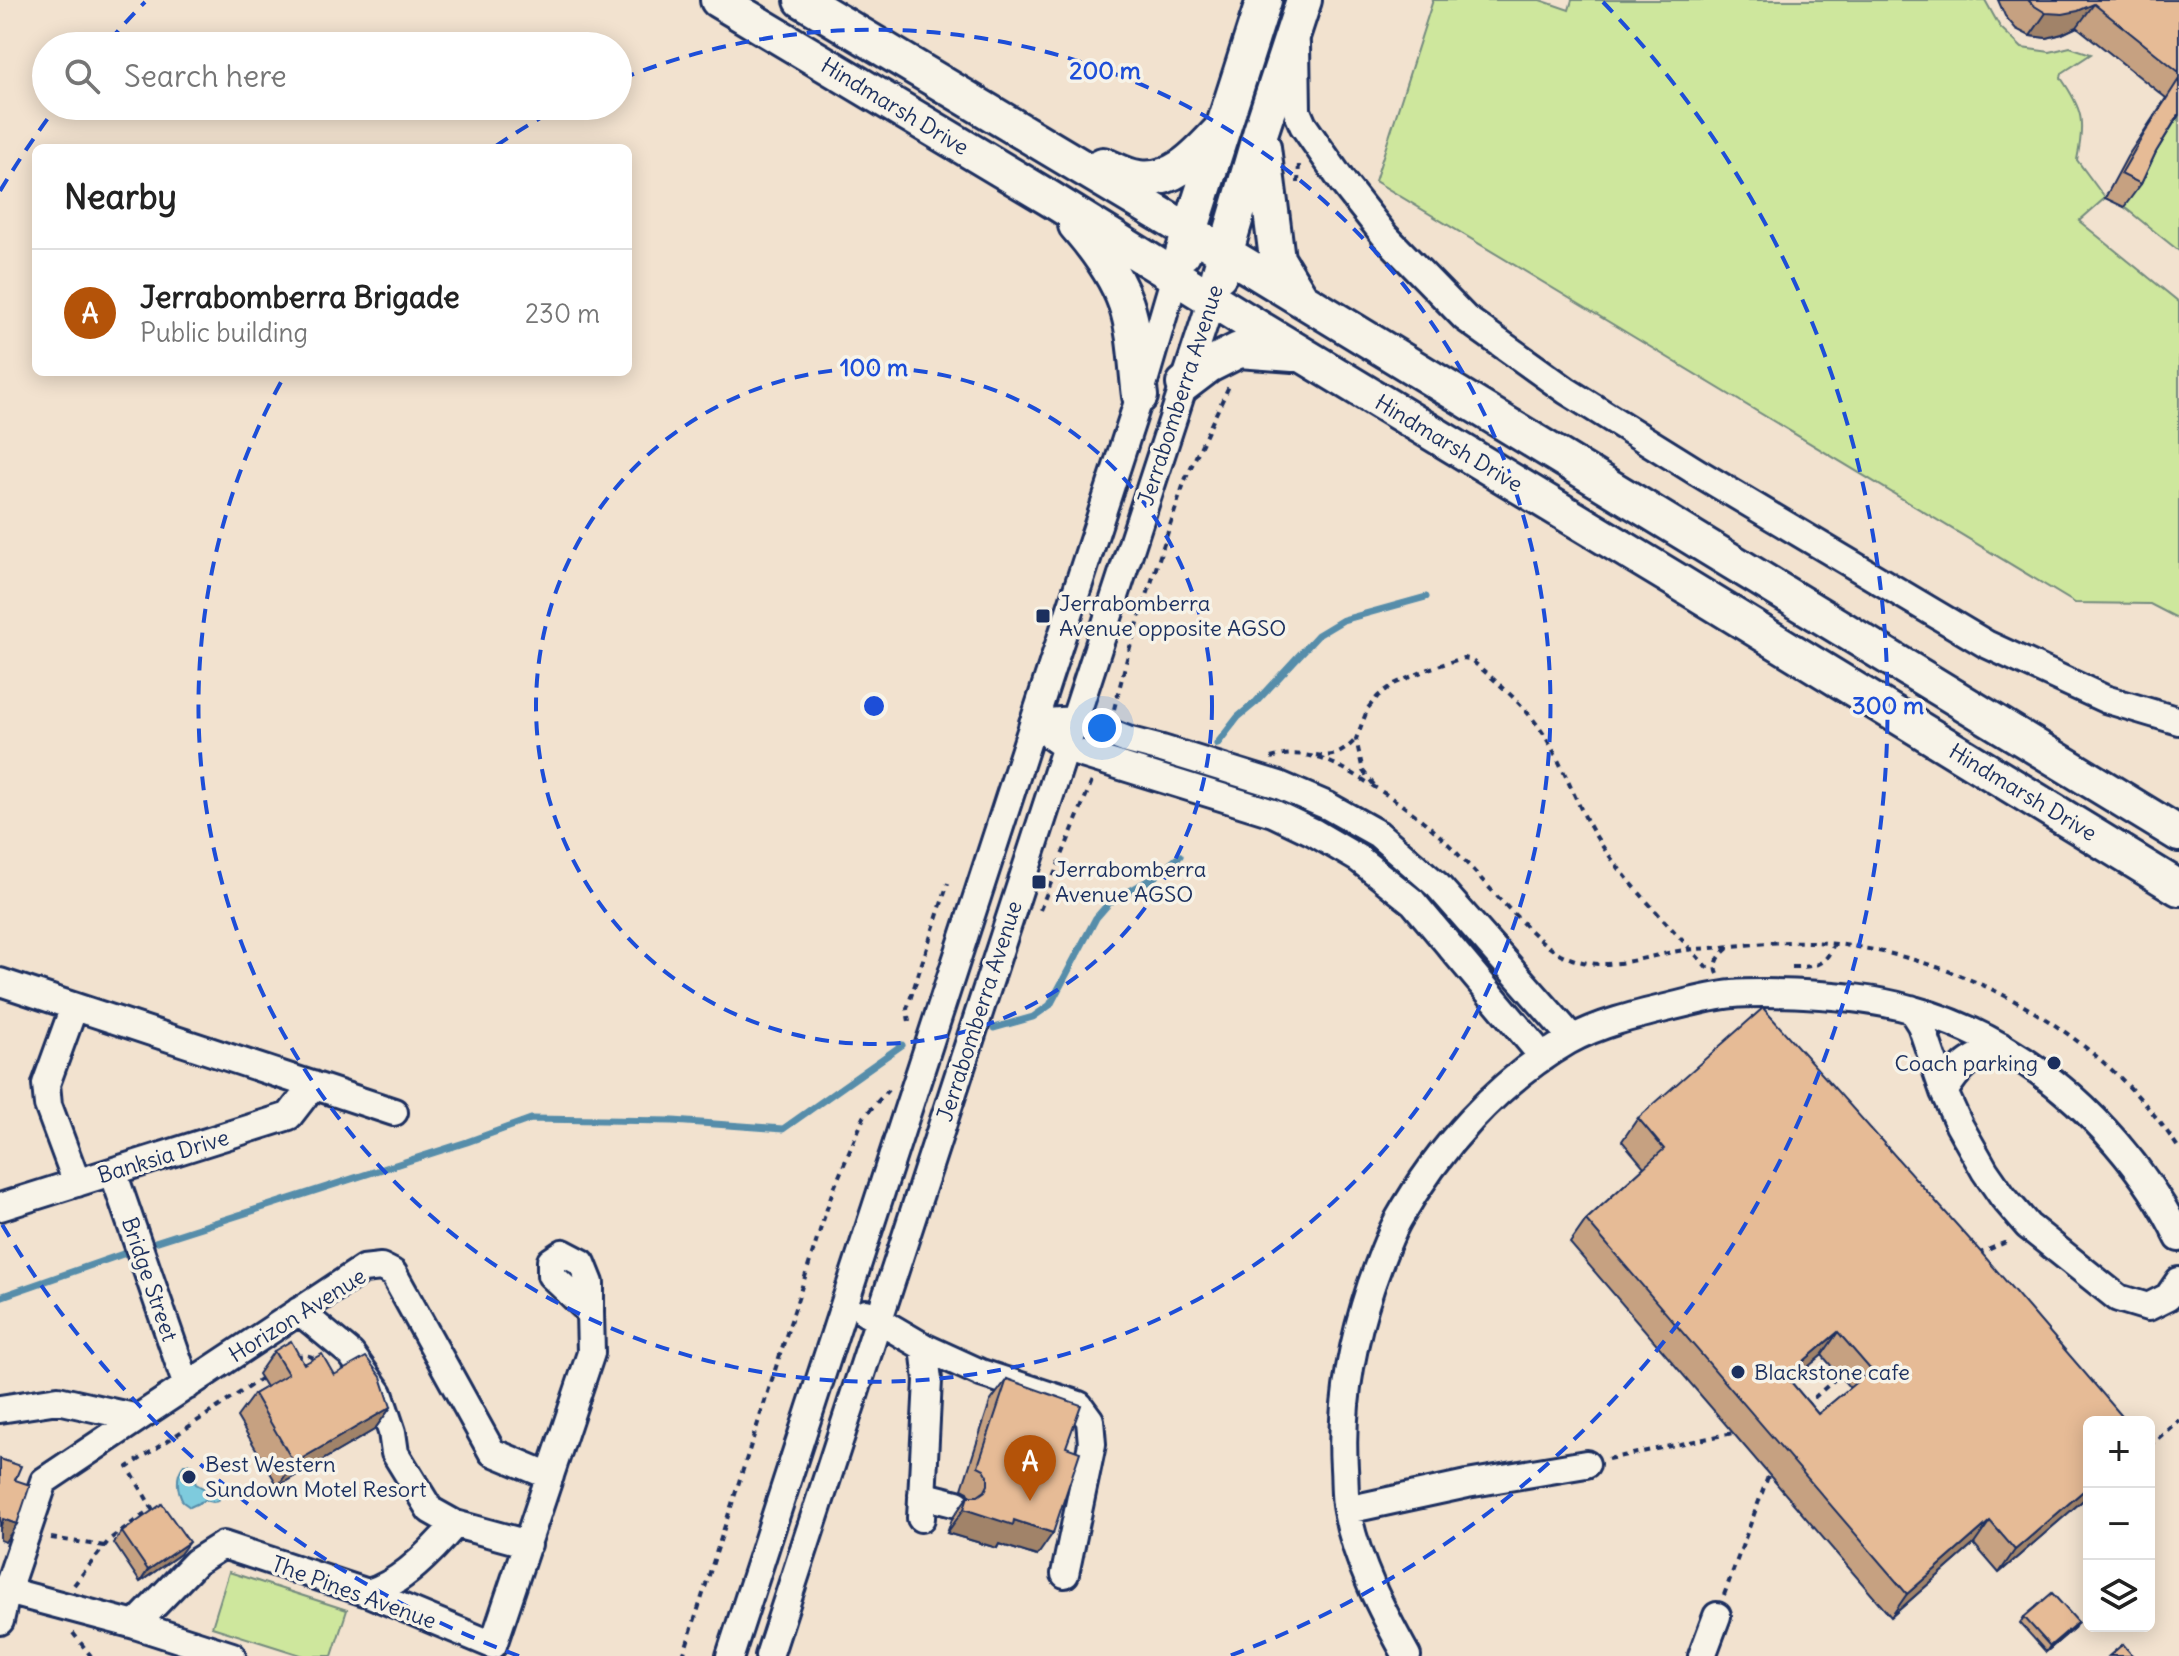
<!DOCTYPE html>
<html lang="en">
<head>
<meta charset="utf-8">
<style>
  :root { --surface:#fff; --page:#f6f6f6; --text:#222; --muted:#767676; --line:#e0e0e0; --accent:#b45309 }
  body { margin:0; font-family:Delius,sans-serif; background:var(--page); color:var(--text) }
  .controls { position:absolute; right:24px; bottom:24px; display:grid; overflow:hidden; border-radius:12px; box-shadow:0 4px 20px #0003 }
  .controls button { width:72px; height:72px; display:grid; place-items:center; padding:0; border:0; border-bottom:2px solid var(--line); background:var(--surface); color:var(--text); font:40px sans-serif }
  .you { position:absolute; left:1102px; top:728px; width:28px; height:28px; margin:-20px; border:6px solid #fff; border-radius:50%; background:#1a73e8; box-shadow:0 0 0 12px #1a73e833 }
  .badge { display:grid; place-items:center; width:52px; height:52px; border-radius:50%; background:var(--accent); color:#fff; font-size:26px; font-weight:700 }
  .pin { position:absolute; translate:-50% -66px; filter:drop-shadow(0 2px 4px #0008) }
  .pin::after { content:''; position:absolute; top:42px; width:28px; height:24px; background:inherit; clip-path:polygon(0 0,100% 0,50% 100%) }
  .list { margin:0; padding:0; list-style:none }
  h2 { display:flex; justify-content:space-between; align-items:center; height:104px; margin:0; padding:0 32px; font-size:34px }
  h2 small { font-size:26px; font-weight:400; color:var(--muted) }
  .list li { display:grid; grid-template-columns:52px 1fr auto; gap:24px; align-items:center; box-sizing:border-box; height:128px; padding:0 32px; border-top:2px solid var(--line) }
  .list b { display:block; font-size:30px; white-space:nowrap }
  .list p { margin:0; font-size:26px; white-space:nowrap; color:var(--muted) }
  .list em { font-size:26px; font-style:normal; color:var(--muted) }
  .icon { flex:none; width:44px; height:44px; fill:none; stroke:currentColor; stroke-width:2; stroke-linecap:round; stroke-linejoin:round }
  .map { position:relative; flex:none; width:2179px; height:1656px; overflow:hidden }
  .search { position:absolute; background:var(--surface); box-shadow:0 4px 20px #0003; left:32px; top:32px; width:600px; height:88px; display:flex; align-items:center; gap:20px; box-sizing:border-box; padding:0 28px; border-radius:44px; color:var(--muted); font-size:30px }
  .panel { position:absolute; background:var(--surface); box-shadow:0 4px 20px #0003; left:32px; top:144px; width:600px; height:232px; border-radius:12px }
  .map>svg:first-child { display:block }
  .pitch { fill:#cee79d; stroke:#748b7e; stroke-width:2 }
  .water { fill:#7ecbdd; stroke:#568daa; stroke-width:2 }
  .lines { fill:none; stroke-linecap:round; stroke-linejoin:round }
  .stream { stroke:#568daa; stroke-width:7 }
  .minor-casing { stroke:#1b2f5e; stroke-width:32 }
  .major-casing { stroke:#1b2f5e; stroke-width:40 }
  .path { stroke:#1b2f5e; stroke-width:4; stroke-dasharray:6 6; stroke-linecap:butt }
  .minor { stroke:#f7f3e8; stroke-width:26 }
  .major { stroke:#f7f3e8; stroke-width:34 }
  .wall { fill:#c6a181; stroke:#1b2f5e; stroke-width:2; fill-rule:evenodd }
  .shaded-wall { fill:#a18369; stroke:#1b2f5e; stroke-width:2 }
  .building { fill:#e6bb96; stroke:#1b2f5e; stroke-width:2; fill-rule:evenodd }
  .ring { fill:none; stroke:#1d4ed8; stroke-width:4; stroke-dasharray:14 10 }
  .poi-dot { fill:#1b2f5e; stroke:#f7f3e8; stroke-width:3 }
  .labels { text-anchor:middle; stroke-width:7; stroke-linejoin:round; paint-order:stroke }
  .street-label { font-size:22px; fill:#1b2f5e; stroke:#f7f3e8 }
  .poi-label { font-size:22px; fill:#1b2f5e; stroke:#f7f3e8; text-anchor:start }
  .centre { fill:#1d4ed8; stroke:#f7f3e8; stroke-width:4 }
  .ring-label { font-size:24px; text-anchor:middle; font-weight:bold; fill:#1d4ed8; stroke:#f7f3e8; stroke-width:7; stroke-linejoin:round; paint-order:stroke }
</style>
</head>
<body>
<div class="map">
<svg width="2179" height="1656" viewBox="0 0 2179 1656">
  <rect width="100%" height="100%" fill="#f2e2cf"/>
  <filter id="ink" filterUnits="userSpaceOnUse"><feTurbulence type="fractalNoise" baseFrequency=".0125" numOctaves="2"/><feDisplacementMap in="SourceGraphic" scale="16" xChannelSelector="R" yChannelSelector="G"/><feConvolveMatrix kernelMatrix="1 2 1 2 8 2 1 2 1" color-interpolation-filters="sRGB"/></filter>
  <g filter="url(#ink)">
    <!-- pitch -->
    <path class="pitch" d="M1433 0H1540L1569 10 1572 0H1985L2000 27 2022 48 2050 52 2070 47 2091 54 2062 73 2061 78C2083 110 2085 121 2077 160L2105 198 2079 221 2179 302V619L2150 604 2075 603 1375 181Z
      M2179 114V251L2124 207 2139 175Z
      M229 1572 347 1610 332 1656H304L212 1627Z"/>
    <!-- water -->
    <path class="water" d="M190 1464 197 1469 194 1480 196 1484 205 1489 213 1482 217 1483 220 1497 218 1501 213 1502 205 1500 190 1507 183 1502C177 1491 175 1475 184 1465Z"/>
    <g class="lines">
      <!-- stream -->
      <path class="stream" d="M1217 744 1238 717 1256 702 1318 635 1343 620 1426 597
        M994 1028 1033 1017 1050 1005 1096 918 1109 903 1156 876 1180 856
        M155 1242 467 1142 531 1119 673 1121 783 1129 902 1045
        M0 1297 123 1254"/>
      <!-- minor casing -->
      <g class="minor-casing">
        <path id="minor" d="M1296 44 1297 111 1303 125 1344 184 1385 236 1465 318 1567 391 1697 472 1986 644 2105 699 2179 721
          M1033 723 1075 720 1127 740 1162 749 1279 785 1328 806 1378 834 1438 886 1572 1038
          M1052 737 1067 748 1079 753 1273 813 1313 832 1359 859 1413 902 1543 1057
          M0 982 394 1112
          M74 1007 46 1084 48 1105 77 1183
          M1911 1009 1921 1025 1944 1092 1959 1125 1985 1171 2003 1197 2028 1226 2118 1298 2148 1307 2168 1297 2179 1281
          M1944 1092C1963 1062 1968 1061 2000 1046
          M113 1172 187 1386
          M0 1207 289 1116 313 1085
          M299 1311 351 1354 379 1393 392 1432 395 1453 430 1510 455 1524 528 1544
          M866 1313 924 1347 981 1373 1079 1405 1090 1420 1092 1444 1065 1574
          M0 1409 58 1400 138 1418 363 1269 381 1267 393 1273 492 1452 550 1476
          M922 1495 957 1504
          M1347 1510 1467 1484 1586 1464
          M921 1518 928 1380 924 1347
          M0 1589 135 1625 232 1656
          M368 1593C401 1584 433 1550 455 1524
          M0 1621 7 1590 44 1481 138 1418
          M135 1625 196 1562 223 1545 368 1593 493 1645 591 1353 590 1312 551 1275V1261L563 1253 582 1263 590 1283V1312
          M730 1656 1138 402 1175 276
          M769 1656 1212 299
          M1407 1656C1382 1611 1357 1563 1347 1511 1344 1497 1345 1482 1344 1468 1340 1406 1351 1346 1371 1286 1379 1264 1387 1240 1398 1220 1438 1149 1497 1082 1568 1041 1598 1024 1636 1015 1670 1007 1690 1002 1711 996 1733 994 1756 992 1780 993 1804 994 1839 996 1876 999 1910 1009 1991 1030 2063 1081 2116 1143 2141 1172 2163 1204 2179 1238
          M1702 1656 1717 1616"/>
      </g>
      <!-- major casing -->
      <g class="major-casing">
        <path id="major" d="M718 0 1049 198 1242 318 1674 579 2179 888
          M802 0 1252 269 2179 834
          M1263 147 1277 259 1299 295
          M1103 165C1115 170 1127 177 1139 178 1174 183 1198 154 1219 132
          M1076 225C1096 248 1116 275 1126 304 1136 333 1136 366 1140 396
          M1183 253 1264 0
          M1219 275 1261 131 1304 0
          M1184 384 1209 365 1239 350 1293 354"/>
      </g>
      <!-- path -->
      <path class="path" d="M1298 183 1299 163
        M1114 709 1130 647 1185 480 1229 386
        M1316 755C1334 758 1344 752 1356 739
        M1271 758C1302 748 1330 760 1357 776 1386 794 1415 812 1440 836 1465 860 1487 886 1511 911 1530 930 1546 950 1572 959 1614 974 1654 951 1697 949 1742 946 1790 938 1836 944 1970 960 2104 1034 2179 1149
        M1374 785 1363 771 1356 739 1368 708 1378 696 1394 684 1431 668 1463 658 1470 659C1498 683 1523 703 1543 733 1566 769 1578 812 1603 847 1635 892 1675 931 1711 972
        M1040 910 1092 781
        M1792 967C1815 967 1826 966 1834 943
        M1718 974C1713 963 1720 955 1728 948
        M909 1022 907 1009 948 883
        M1978 1254 2011 1240
        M296 1357C305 1354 310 1355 317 1360
        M1805 1406 1835 1379
        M2149 1446 2179 1420
        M1608 1459 1733 1433
        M51 1538 105 1546
        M74 1585 110 1539 152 1508 128 1467 265 1376
        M1724 1595 1769 1474
        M73 1633 91 1656
        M683 1656 832 1193 864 1117 888 1090"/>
      <!-- minor -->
      <use href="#minor" class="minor"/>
      <!-- major -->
      <use href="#major" class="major"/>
    </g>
    <!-- wall -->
    <path class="wall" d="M1998 0H2179V115L2156 152 2141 184 2124 207 2105 198 2127 157 2166 98 2077 27 2062 34 2047 38 2030 36 2016 29 2005 16Z
      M1638 1118 2089 1422V1495L1999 1573 1974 1544 1891 1617 1570 1243 1586 1220 1644 1167 1622 1141ZM1822 1355 1850 1388 1818 1414 1790 1381Z
      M274 1351 334 1375 391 1407 374 1430 278 1486 237 1417 254 1394 266 1387 258 1374Z
      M1007 1379 1066 1447 1037 1556 999 1544 997 1548 947 1533 952 1519 968 1496H970L968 1492 962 1489 990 1402Z
      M122 1532 180 1554 140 1582 114 1543Z
      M2024 1617 2074 1628 2046 1652 2020 1623Z"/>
    <!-- shaded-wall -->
    <path class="shaded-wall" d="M2094 4 2077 27 2062 34 2047 38 2030 36 2046 13Z
      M1838 1332 1822 1355 1770 1399 1786 1376Z
      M391 1407 374 1430 278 1486 294 1463Z
      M2089 1486V1495L1999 1573 2015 1550Z
      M964 1509 1014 1520 1053 1533 1037 1556 999 1544 997 1548 947 1533Z
      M3 1519 17 1524 5 1542 0 1540V1523Z
      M1990 1521 1974 1544 1891 1617 1907 1594Z
      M189 1542 180 1554 140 1582 148 1570Z
      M2078 1622 2074 1628 2046 1652 2050 1646Z"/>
    <!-- building -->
    <path class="building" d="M2028 0H2179V72L2094 4 2078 11 2063 14 2046 13 2033 5Z
      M2179 79V114L2156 152 2141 184 2121 174 2144 134Z
      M1763 1008 1973 1243 2127 1422H2089V1486L2015 1550 1990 1521 1907 1594 1586 1220 1664 1149 1638 1118ZM1838 1332 1871 1370 1818 1414 1786 1376Z
      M291 1341 304 1364 322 1354 334 1375 366 1357 381 1377 391 1407 294 1463 254 1394 288 1374 274 1351Z
      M1007 1379 1081 1405 1066 1447 1080 1452 1053 1533 1014 1520 1013 1525 964 1509 968 1496H978L985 1491 988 1485V1476L984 1469 978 1466Z
      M0 1459 21 1466 15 1480 30 1485 17 1524 3 1519 0 1529Z
      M162 1504 189 1542 148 1570 122 1532Z
      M2052 1593 2078 1622 2050 1646 2024 1617Z
      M2123 1644 2133 1656H2109Z"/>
  </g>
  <!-- distance rings -->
  <g class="ring">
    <circle cx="874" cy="706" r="338"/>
    <path d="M496 146A676 676 0 0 1 562 106M621 79A676 676 0 1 1 286 373"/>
    <path d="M519 1656A1014 1014 0 0 1 0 1221M0 191A1014 1014 0 0 1 54 110M109 41A1014 1014 0 0 1 145 2M1603 2A1014 1014 0 0 1 1229 1656"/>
  </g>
  <!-- markers -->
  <g class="poi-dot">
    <rect x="1035" y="608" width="16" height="16" rx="4"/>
    <rect x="1031" y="874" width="16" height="16" rx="4"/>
    <circle cx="2054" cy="1063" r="8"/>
    <circle cx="1738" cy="1372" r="8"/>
    <circle cx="189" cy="1477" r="8"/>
  </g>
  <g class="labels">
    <!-- street labels -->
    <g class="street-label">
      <text transform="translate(895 106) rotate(31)" y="8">Hindmarsh Drive</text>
      <text transform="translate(1180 395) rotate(-72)" y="8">Jerrabomberra Avenue</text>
      <text transform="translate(1449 443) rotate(31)" y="8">Hindmarsh Drive</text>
      <text transform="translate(2023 792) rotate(31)" y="8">Hindmarsh Drive</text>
      <text transform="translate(979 1011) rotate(-72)" y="8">Jerrabomberra Avenue</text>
      <text transform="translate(163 1156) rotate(-17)" y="8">Banksia Drive</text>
      <text transform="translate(150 1279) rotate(71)" y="8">Bridge Street</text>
      <text transform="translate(297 1315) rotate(-32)" y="8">Horizon Avenue</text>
      <text transform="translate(354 1592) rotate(20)" y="8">The Pines Avenue</text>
    </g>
    <!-- poi labels -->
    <g class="poi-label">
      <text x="1059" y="611">Jerrabomberra<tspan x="1059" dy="25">Avenue opposite AGSO</tspan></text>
      <text x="1055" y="877">Jerrabomberra<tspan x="1055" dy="25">Avenue AGSO</tspan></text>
      <text x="2038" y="1071" text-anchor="end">Coach parking</text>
      <text x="1754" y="1380">Blackstone cafe</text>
      <text x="205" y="1472">Best Western<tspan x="205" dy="25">Sundown Motel Resort</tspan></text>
    </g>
  </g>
  <circle cx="874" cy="706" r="12" class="centre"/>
  <g class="ring-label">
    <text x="1105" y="79">200 m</text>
    <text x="874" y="376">100 m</text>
    <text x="1888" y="714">300 m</text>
  </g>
</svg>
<div class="controls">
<button>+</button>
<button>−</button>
<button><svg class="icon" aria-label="layers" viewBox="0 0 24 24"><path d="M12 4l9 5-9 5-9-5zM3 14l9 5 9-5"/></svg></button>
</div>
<div class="you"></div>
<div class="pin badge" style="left:1030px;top:1501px">A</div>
<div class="search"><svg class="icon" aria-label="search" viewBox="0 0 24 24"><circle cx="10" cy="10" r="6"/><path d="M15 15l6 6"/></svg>Search here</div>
<section class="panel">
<h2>Nearby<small></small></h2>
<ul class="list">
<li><span class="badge">A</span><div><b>Jerrabomberra Brigade</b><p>Public building</p></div><em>230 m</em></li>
</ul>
</section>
</div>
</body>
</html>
